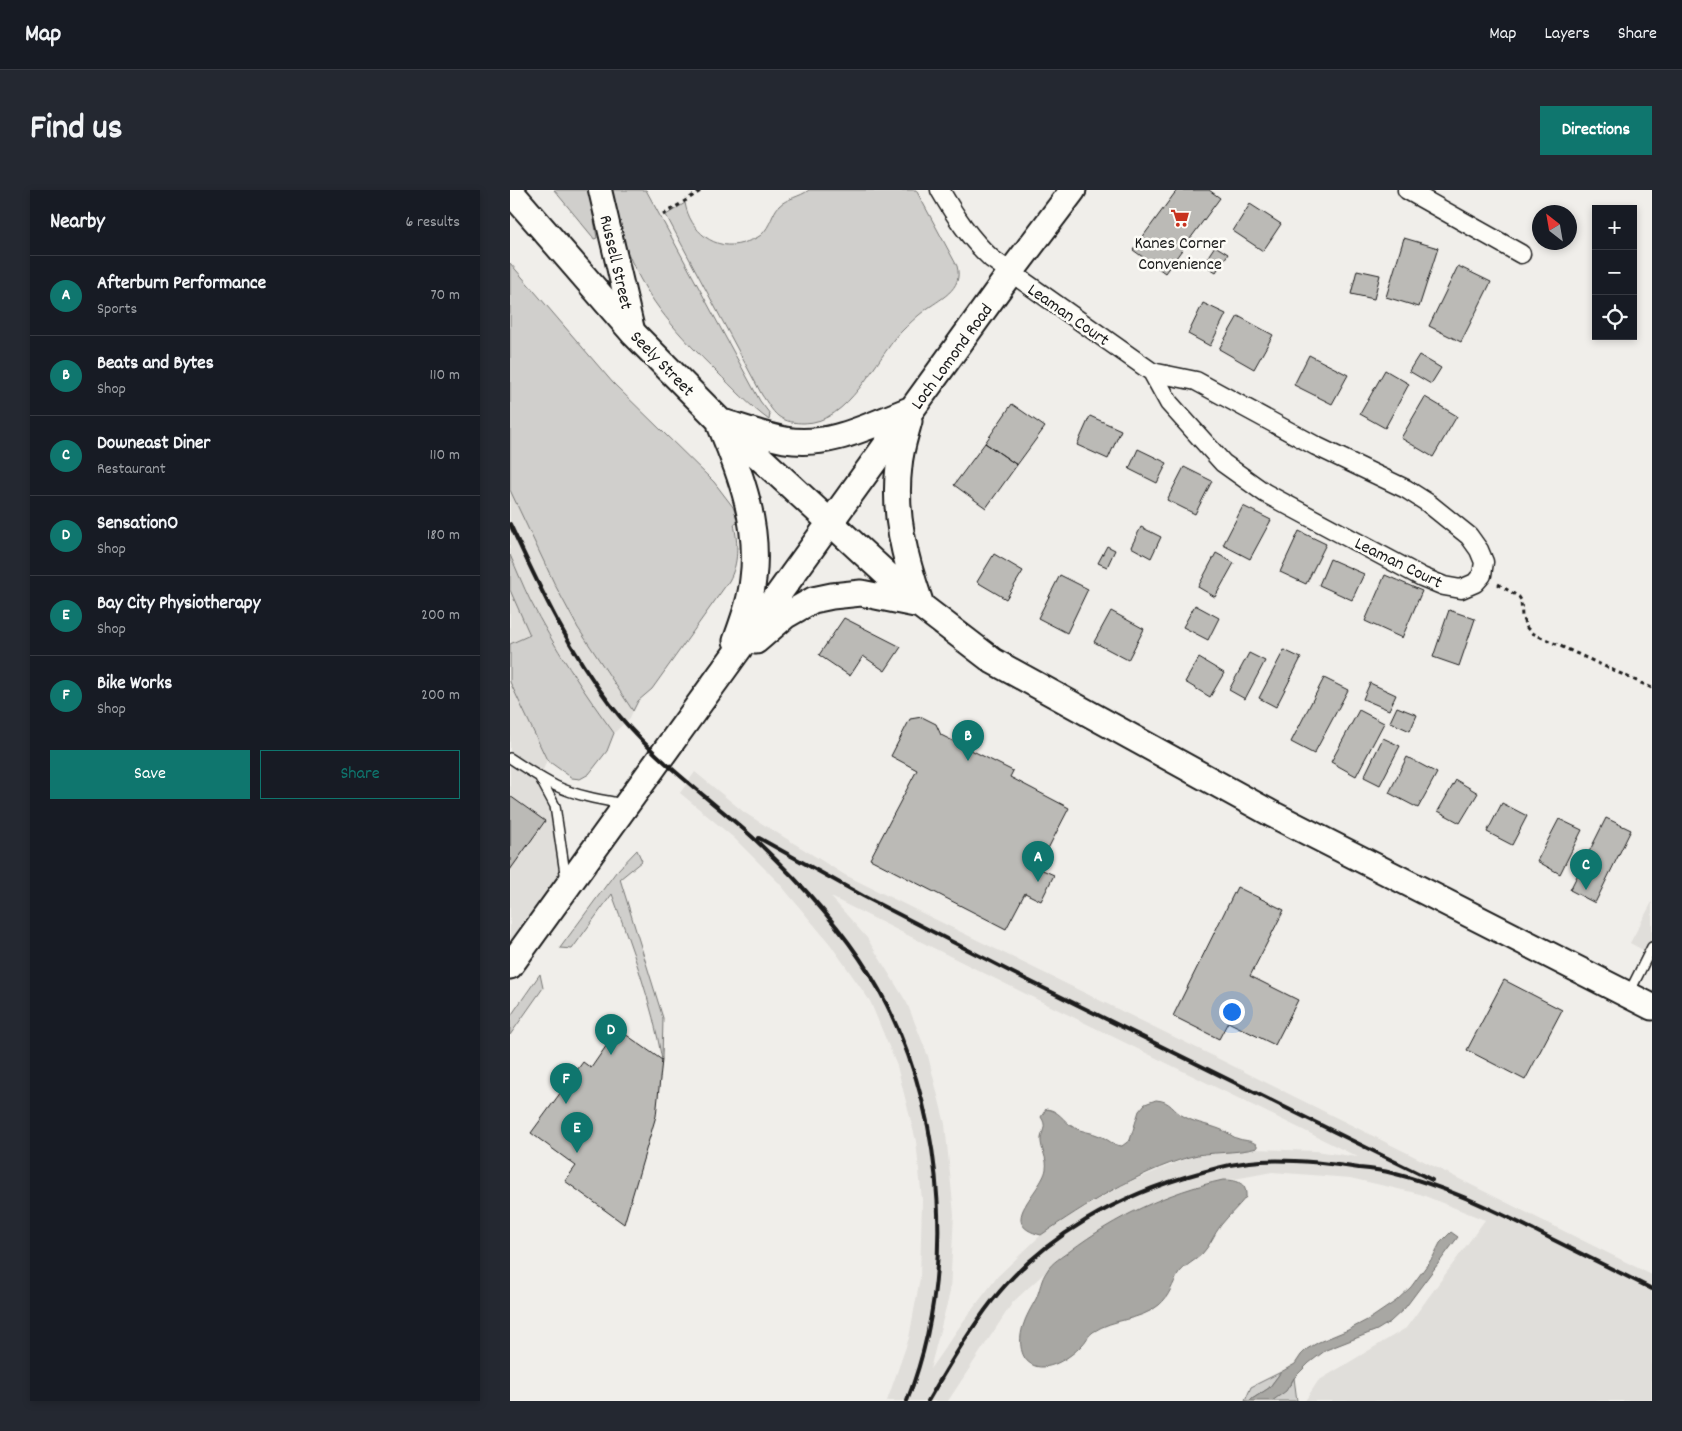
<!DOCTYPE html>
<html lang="en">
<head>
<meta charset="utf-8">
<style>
  :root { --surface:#171b24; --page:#242831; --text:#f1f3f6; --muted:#9ea1a6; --line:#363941; --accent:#0f766e }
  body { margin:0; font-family:Dekko,sans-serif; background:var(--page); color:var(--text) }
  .controls { position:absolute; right:15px; top:15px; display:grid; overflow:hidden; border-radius:0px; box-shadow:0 2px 8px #0003 }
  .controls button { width:45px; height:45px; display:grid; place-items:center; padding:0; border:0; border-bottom:1px solid var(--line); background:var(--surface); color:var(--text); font:25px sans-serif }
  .compass { position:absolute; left:1022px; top:15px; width:45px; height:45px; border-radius:50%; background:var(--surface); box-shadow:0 2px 8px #0003; rotate:329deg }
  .you { position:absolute; left:721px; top:821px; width:18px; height:18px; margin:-12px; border:4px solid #fff; border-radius:50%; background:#1a73e8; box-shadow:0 0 0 8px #1a73e833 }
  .badge { display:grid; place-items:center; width:32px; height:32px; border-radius:50%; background:var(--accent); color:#fff; font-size:16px; font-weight:700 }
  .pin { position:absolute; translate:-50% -41px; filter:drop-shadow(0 1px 2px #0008) }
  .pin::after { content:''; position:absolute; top:26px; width:18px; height:15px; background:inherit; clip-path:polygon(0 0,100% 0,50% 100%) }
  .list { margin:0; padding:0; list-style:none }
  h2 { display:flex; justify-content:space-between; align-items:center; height:65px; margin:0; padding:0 20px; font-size:21px }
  h2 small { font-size:16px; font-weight:400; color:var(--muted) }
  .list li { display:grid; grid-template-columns:32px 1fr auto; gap:15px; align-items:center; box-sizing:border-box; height:80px; padding:0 20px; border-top:1px solid var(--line) }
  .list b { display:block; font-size:19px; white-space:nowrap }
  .list p { margin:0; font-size:16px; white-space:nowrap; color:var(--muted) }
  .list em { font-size:16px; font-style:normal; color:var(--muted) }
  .actions { display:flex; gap:10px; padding:15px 20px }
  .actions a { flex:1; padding:11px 0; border:1px solid var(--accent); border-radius:0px; text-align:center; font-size:18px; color:var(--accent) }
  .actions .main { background:var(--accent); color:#fff }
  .icon { flex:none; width:28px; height:28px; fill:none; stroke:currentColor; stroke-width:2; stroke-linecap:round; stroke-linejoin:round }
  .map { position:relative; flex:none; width:1142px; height:1211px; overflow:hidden; border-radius:0px }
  header { display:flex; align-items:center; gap:30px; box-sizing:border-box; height:70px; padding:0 25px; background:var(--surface); border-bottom:1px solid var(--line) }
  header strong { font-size:24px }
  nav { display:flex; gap:28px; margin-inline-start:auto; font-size:18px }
  .intro { display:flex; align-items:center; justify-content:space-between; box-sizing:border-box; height:120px; padding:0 30px }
  h1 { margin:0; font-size:35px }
  .button { padding:12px 22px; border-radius:0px; background:var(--accent); color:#fff; font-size:18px; font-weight:700 }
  main { display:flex; gap:30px; padding:0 30px }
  aside { flex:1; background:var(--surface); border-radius:0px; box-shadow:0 2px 8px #0003 }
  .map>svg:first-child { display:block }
  .built { fill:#e0deda; fill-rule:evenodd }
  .green { fill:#d0cfcc; stroke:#767674 }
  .water { fill:#a8a7a3; stroke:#706f6d }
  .building { fill:#bbbab6; stroke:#1c1c1c }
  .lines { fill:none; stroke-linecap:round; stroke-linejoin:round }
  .service-casing { stroke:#1c1c1c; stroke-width:12 }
  .minor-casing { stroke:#1c1c1c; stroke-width:21 }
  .tertiary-casing { stroke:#1c1c1c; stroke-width:26 }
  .secondary-casing { stroke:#1c1c1c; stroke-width:29 }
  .path { stroke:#1c1c1c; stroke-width:3; stroke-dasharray:4 4; stroke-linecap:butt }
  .service { stroke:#fdfcf7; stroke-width:9 }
  .minor { stroke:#fdfcf7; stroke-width:18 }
  .tertiary { stroke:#fdfcf7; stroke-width:22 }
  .secondary { stroke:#fdfcf7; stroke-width:25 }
  .rail { stroke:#1c1c1c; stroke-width:4 }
  .labels { text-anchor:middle; stroke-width:5; stroke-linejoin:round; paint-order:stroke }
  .poi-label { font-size:18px; fill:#1c1c1c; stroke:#fdfcf7 }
  .street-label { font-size:18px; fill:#1c1c1c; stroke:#fdfcf7 }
</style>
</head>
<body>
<header>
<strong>Map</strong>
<nav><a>Map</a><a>Layers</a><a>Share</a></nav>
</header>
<div class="intro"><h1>Find us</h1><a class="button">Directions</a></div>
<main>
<aside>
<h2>Nearby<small>6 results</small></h2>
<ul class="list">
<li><span class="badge">A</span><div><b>Afterburn Performance</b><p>Sports</p></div><em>70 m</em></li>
<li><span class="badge">B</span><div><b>Beats and Bytes</b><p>Shop</p></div><em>110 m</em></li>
<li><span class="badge">C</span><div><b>Downeast Diner</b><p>Restaurant</p></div><em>110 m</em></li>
<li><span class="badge">D</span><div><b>SensationO</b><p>Shop</p></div><em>180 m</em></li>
<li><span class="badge">E</span><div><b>Bay City Physiotherapy</b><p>Shop</p></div><em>200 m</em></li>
<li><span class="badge">F</span><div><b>Bike Works</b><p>Shop</p></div><em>200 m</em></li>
</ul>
<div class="actions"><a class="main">Save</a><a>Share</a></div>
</aside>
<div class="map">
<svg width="1142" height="1211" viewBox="0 0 1142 1211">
  <rect width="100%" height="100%" fill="#f0eeea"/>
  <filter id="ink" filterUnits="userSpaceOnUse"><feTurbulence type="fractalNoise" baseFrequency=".02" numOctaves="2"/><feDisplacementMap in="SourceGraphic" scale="10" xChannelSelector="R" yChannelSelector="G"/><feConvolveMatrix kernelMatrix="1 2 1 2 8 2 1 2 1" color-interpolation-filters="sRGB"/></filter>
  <g filter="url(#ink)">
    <!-- built -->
    <path class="built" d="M0 300 45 395 68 438 123 521 120 528 104 543 73 501 44 453 20 410 0 365Z
      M0 400 20 445 0 454Z
      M0 492 37 570 30 588 40 605 57 697 0 776Z
      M185 582 235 623 335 685 701 865 1142 1085V1211H795L808 1191 896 1138 975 1030 910 1004 840 988 762 982 693 995 648 1011 612 1028 553 1066 503 1112 438 1211H377L399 1148 410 1088 412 1010 406 951 387 876 360 811 320 754 269 693 224 648 170 603ZM321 707 522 807 848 967 806 961 743 959 712 962 680 967 617 993 556 1028 531 1045 488 1086 455 1129 420 1179 440 1102 444 1024 435 934 418 866 397 813 357 748Z
      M1142 712V765L1120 753Z"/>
    <!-- green -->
    <path class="green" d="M44 0H79L87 48 84 49 82 46Z
      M100 0H136L250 211 260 224 259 230C240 216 223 198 206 181 168 144 138 112 118 63 110 43 106 21 100 0Z
      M299 0H406L447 76C454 100 429 109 414 121 406 127 398 135 391 142 364 171 339 233 294 233 285 233 276 232 268 226 262 221 257 212 252 205L156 25 175 13C180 41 205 62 233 53 239 51 246 49 251 45 261 36 262 23 269 16 277 8 290 7 299 0Z
      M0 73 103 193 204 292 223 317 229 333 224 334C228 354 229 373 219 391L142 499 128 511 123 521 68 438 45 395 0 300Z
      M0 365C7 380 13 396 20 410 44 457 73 501 104 543L97 561 79 584 70 589 62 588 37 570 0 492V454L20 445 0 400Z
      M127 660 132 671 110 689 153 828 152 870C142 812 122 759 102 704L62 759 50 758 106 682Z
      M30 784 33 798 0 845V827Z
      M771 1182 759 1198 739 1211H735L741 1197Z
      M784 1188 787 1211H762L781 1194Z"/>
    <!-- water -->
    <path class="water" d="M646 910C662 911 662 921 675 927 687 934 703 935 716 942 720 944 724 948 729 949 736 951 741 950 747 955V958C725 964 701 961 679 967 626 983 576 1014 531 1045 485 1034 532 1002 536 979 538 968 530 959 531 948 533 939 537 936 531 927L536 919C549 920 553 931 563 937 571 942 582 942 590 946 598 949 602 955 612 956L620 950 629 921 635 914Z
      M713 990C726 990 737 992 736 1007 728 1017 719 1025 711 1035 704 1044 700 1056 692 1064 685 1071 675 1075 669 1083 662 1094 660 1106 649 1115 630 1131 604 1128 583 1142 578 1145 576 1152 571 1156 561 1167 536 1184 521 1174 509 1167 509 1148 513 1136 516 1126 521 1118 526 1109 530 1100 531 1089 537 1081 541 1073 553 1066 560 1061 605 1027 658 1002 713 990Z
      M941 1042 948 1047 895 1118 880 1132 867 1140 816 1160 799 1173 784 1188 776 1201 762 1211H739L759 1198 771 1182 785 1174 791 1165 797 1159 809 1152 838 1140 861 1128 886 1111 901 1097 923 1067 930 1053Z"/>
    <!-- building -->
    <path class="building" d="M667 0H699L710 8 655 83 623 60Z
      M740 14 771 34 753 61 723 41Z
      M894 48 928 58 909 117 876 107Z
      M705 56 718 64 706 82 693 74Z
      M948 76 981 92 951 152 919 136Z
      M847 80 870 85 864 109 841 104Z
      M693 113 716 124 700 156 678 144Z
      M728 126 763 145 744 179 709 159Z
      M799 165 838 185 822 214 784 195Z
      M909 165 931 178 921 194 899 181Z
      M875 180 899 194 875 238 850 224Z
      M915 207 947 226 923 267 891 248Z
      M502 214 535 237 507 275 475 253Z
      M580 226 611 240 598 269 567 255Z
      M475 253 507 275 476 318 444 295Z
      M628 259 657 273 647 293 619 279Z
      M674 277 702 291 685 324 657 310Z
      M733 316 761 330 740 369 713 355Z
      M631 337 651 347 641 368 621 357Z
      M789 341 816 354 796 394 770 382Z
      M597 356 605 360 597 377 588 373Z
      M706 363 724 373 705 407 688 397Z
      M484 364 513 381 496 409 467 392Z
      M820 369 854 384 842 410 809 395Z
      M550 385 578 399 557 443 528 428Z
      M875 385 912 401 892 448 855 431Z
      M685 415 709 428 698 450 673 437Z
      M939 420 965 429 949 476 923 467Z
      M601 421 634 439 618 470 584 452Z
      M334 428 391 457 375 481 353 466 340 486 309 465Z
      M774 460 791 468 766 517 749 508Z
      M739 463 755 471 735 509 719 500Z
      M689 468 714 483 700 507 675 492Z
      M814 488 838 500 804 564 781 552Z
      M860 493 886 505 879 520 853 509Z
      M887 517 907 525 900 541 880 532Z
      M849 520 874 533 846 586 821 572Z
      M412 527 426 534 431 545 503 581 500 587 559 618 528 678 544 685 531 711 515 703 496 739 360 669 407 580 381 566 400 529Z
      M873 548 890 556 870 595 854 587Z
      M897 567 927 583 908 618 879 603Z
      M946 590 968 603 950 633 928 621Z
      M0 606 35 631 0 680Z
      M992 613 1017 626 1002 655 977 642Z
      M1096 628 1121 640 1085 713 1060 700Z
      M1049 629 1072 640 1050 684 1027 671Z
      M727 697 774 720 740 786 788 810 765 855 718 832 709 849 663 826Z
      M994 790 1052 820 1015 890 957 860Z
      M108 839 152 870 146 926 114 1034 55 991 66 976 21 943 73 872 81 878Z"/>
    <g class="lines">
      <!-- service casing -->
      <g class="service-casing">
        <path id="service" d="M0 568C15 578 30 588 46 596 67 606 92 610 114 614
          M30 588 45 616 56 690
          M1118 805 1142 757"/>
      </g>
      <!-- minor casing -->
      <g class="minor-casing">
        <path id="minor" d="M430 0C445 26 460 49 482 69L642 182 659 213 713 273 755 303 912 387 934 396 951 399 965 393 972 385 974 372 969 360 959 346 918 313 896 299 806 256 686 191 642 182
          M897 0 1011 64"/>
      </g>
      <!-- tertiary casing -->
      <g class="tertiary-casing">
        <path id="tertiary" d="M90 0 124 144"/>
      </g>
      <!-- secondary casing -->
      <g class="secondary-casing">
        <path id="secondary" d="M0 1 124 144 209 230 410 415 483 471 762 624 1142 817
          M399 231C395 246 390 261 389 276 383 323 395 369 410 412
          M216 233C235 239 255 246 275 250 320 258 362 234 402 219
          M211 237C231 285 250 336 243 389 241 410 233 431 226 451
          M246 451 275 426 303 410 322 406 351 403 410 415
          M0 776 501 82 563 0"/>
      </g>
      <!-- path -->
      <path class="path" d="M153 25 192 0
        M988 394 1009 407 1011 410 1012 427 1017 438 1022 443 1142 498"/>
      <!-- service -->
      <use href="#service" class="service"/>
      <!-- minor -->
      <use href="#minor" class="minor"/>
      <!-- tertiary -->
      <use href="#tertiary" class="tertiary"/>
      <!-- secondary -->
      <use href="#secondary" class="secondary"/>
      <!-- rail -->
      <path class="rail" d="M0 334C29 396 58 459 100 514 136 562 186 598 231 637 249 652 266 670 283 687 319 725 354 768 377 815 436 936 446 1086 397 1211
        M249 648 353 706 505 784 922 990
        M418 1211C438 1176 458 1142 482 1111 533 1046 611 1004 689 983 709 977 730 972 751 971 784 969 817 973 849 978 860 979 871 980 882 983 932 995 979 1018 1024 1040 1063 1060 1103 1079 1142 1099"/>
    </g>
  </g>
  <!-- icons -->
  <defs>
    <g id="supermarket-bare" transform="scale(1.5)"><path d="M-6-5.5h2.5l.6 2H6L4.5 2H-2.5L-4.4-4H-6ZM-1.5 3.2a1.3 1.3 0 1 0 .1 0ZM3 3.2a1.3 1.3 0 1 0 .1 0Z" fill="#c8321e" stroke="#fdfcf7" stroke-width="2.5" paint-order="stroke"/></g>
  </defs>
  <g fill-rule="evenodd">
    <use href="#supermarket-bare" x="670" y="28"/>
  </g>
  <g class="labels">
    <!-- poi labels -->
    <g class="poi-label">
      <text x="670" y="58">Kanes Corner<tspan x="670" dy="21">Convenience</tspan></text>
    </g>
    <!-- street labels -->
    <g class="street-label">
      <text transform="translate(107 72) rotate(77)" y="6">Russell Street</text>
      <text transform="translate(559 124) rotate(35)" y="6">Leaman Court</text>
      <text transform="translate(441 166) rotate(-54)" y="6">Loch Lomond Road</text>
      <text transform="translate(153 173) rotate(46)" y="6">Seely Street</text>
      <text transform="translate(889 372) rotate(26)" y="6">Leaman Court</text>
    </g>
  </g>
</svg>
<div class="controls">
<button>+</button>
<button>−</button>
<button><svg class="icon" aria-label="locate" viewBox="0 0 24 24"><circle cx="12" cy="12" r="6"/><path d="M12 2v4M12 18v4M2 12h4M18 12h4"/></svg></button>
</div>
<svg class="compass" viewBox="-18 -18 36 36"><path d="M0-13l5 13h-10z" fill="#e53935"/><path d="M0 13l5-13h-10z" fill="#9ea1a6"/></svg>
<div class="you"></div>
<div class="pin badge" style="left:528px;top:692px">A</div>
<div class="pin badge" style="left:458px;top:571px">B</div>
<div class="pin badge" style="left:1076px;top:700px">C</div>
<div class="pin badge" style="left:101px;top:865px">D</div>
<div class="pin badge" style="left:67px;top:963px">E</div>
<div class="pin badge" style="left:56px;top:914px">F</div>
</div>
</main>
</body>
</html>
